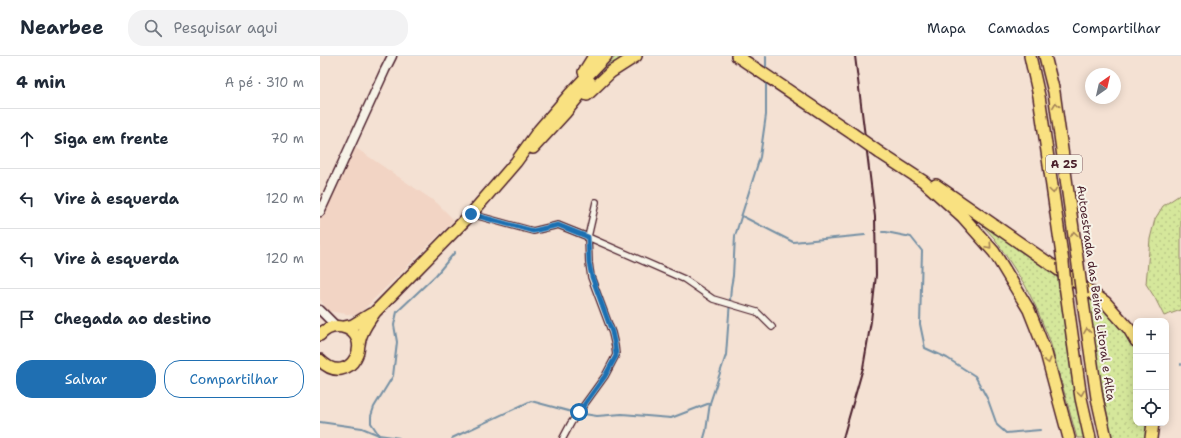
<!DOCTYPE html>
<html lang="pt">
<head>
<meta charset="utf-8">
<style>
  :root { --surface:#fff; --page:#f2f2f3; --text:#1f2937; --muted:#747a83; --line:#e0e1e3; --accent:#1f6fb2 }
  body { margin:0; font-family:"Shantell Sans",sans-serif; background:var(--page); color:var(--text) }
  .controls { position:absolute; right:12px; bottom:12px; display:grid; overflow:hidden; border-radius:8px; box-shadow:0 2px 10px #0003 }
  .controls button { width:36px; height:36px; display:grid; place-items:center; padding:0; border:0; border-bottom:1px solid var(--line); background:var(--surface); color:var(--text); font:20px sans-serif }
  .compass { position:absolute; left:765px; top:12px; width:36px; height:36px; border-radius:50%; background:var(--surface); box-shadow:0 2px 10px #0003; rotate:34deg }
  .stop { position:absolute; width:12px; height:12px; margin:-9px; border:3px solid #1f6fb2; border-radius:50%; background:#fff }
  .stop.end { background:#1f6fb2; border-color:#fff; box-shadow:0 1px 4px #0008 }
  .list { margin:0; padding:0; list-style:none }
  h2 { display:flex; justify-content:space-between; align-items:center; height:52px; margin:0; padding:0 16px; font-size:17px }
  h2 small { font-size:13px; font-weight:400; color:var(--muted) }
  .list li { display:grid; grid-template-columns:26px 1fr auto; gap:12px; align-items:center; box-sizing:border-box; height:60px; padding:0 16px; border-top:1px solid var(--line) }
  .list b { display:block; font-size:15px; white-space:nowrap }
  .list em { font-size:13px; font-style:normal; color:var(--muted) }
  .actions { display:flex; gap:8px; padding:12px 16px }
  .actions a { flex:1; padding:9px 0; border:1px solid var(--accent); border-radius:16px; text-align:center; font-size:14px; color:var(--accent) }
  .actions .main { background:var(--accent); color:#fff }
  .icon { flex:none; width:22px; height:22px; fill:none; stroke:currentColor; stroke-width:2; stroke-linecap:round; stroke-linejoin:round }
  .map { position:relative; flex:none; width:861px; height:382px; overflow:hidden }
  header { display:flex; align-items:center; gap:24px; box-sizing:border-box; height:56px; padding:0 20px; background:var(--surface); border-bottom:1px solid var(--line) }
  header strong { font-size:19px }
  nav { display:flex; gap:22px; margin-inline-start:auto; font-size:14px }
  .search { width:280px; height:36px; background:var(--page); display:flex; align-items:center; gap:10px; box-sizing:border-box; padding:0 14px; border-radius:16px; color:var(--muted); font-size:15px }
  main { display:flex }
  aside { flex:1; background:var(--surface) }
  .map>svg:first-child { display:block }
  .built { fill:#f2d4c4 }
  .grass { fill:url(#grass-dots); stroke:#908363 }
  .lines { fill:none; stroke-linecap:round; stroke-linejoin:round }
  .stream { stroke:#7590a4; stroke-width:2 }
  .street-casing { stroke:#4a1f2b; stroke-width:8 }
  .secondary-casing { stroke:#4a1f2b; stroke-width:11 }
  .highway-casing { stroke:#4a1f2b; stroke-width:14 }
  .street { stroke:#f7f3e8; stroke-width:5.5 }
  .secondary { stroke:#f7f3e8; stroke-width:8 }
  .highway { stroke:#f9e181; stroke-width:11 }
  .rail { stroke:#4a1f2b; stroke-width:2 }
  .highway-bridge-casing { stroke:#4a1f2b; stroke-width:14; stroke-linecap:butt }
  .highway-bridge { stroke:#f9e181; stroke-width:11 }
  .oneway { stroke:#a28056 }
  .route { stroke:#1f6fb2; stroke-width:5 }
  .labels { text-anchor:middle; stroke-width:4; stroke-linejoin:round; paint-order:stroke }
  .shield { fill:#f7f3e8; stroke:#7e5f64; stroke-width:1 }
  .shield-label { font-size:11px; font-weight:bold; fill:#4a1f2b }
  .street-label { font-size:12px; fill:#4a1f2b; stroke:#f7f3e8 }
</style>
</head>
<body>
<header>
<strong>Nearbee</strong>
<div class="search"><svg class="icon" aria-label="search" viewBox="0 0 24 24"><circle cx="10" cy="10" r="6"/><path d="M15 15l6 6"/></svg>Pesquisar aqui</div>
<nav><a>Mapa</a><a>Camadas</a><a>Compartilhar</a></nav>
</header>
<main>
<aside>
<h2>4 min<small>A pé · 310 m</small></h2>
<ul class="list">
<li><svg class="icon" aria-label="ahead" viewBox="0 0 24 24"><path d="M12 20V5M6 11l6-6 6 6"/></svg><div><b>Siga em frente</b></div><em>70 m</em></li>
<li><svg class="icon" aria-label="left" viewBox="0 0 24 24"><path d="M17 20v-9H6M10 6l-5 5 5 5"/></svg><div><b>Vire à esquerda</b></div><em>120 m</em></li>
<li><svg class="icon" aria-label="left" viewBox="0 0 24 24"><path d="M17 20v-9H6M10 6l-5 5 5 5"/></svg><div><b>Vire à esquerda</b></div><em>120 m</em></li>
<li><svg class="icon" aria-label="arrive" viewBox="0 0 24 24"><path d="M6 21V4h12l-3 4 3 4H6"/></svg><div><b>Chegada ao destino</b></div></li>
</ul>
<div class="actions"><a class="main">Salvar</a><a>Compartilhar</a></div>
</aside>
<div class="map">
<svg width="861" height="382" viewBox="0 0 861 382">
  <defs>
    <pattern id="grass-dots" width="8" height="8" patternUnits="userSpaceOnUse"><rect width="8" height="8" fill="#d5e79b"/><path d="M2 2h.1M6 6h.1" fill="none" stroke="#b8c686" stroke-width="1.8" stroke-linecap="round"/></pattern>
  </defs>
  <rect width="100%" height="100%" fill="#f4e1d3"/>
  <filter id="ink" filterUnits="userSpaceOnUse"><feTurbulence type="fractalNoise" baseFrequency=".025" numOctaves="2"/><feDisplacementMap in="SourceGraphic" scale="8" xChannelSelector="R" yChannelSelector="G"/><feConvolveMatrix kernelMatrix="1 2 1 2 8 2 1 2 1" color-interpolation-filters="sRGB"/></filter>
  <g filter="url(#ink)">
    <!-- built -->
    <path class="built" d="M33 90 117 147 134 164 39 258 33 259 8 255 0 243V163Z"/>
    <!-- grass -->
    <path class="grass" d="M296 0H307L273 26Z
      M861 138V254L844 260 835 242 826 228 830 183 835 163 843 150Z
      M653 159 734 218 738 223 751 314 764 382H757L730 285 716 251 705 229 675 183Z
      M768 243H770L787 256 813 285 816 291V367H828L827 382H792L776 302Z"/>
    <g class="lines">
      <!-- stream -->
      <path class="stream" d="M446 14V0
        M422 160 473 186 545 179
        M562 176H566L591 181 602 195 600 268 605 292 627 302 655 320 668 344 677 369 686 377 720 374
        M861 309V308
        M264 358 277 360 302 358 351 362 390 347 406 299 411 231 413 220 415 180 440 101 446 59V25
        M0 366 42 372 59 379 79 382
        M58 382 59 379 51 367V360L54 351 73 320 77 286 74 269 77 256 116 219 135 196
        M132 382 211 345 252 356
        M384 382 386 375 390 347"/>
      <!-- street casing -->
      <g class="street-casing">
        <path id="street" d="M151 158 213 175 238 169 268 181 364 223 393 243 437 256 452 271
          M243 382 251 367 285 320 296 299 295 290 292 277 271 221 269 207 268 181 276 146"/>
      </g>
      <!-- secondary casing -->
      <g class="secondary-casing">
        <path id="secondary" d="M0 156 65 14 72 0
          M0 254 16 270"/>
      </g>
      <!-- highway casing -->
      <g class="highway-casing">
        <path id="highway" d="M417 0 533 78
          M710 0 719 40 743 206
          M725 0 734 36 759 216
          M264 16 274 0
          M267 39 291 16 316 0
          M213 92 245 57 270 26
          M560 97 603 125 643 161 674 196 709 254 726 297 749 382
          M616 129 785 246 809 273 816 285
          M745 229 761 342 770 382
          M762 239 777 342 786 382
          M24 271 33 269 51 258
          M0 279C6 272 13 269 22 271 57 279 30 335 0 304
          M39 289C40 277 48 266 55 256L151 158 196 106 219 74 250 38 286 0
          M831 382 833 367"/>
      </g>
      <!-- street -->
      <use href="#street" class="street"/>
      <!-- secondary -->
      <use href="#secondary" class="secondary"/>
      <!-- highway -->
      <use href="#highway" class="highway"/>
      <!-- rail -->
      <path class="rail" d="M523 382 543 312 551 265 556 219 555 161 535 0"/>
      <!-- highway-bridge casing -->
      <g class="highway-bridge-casing">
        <path id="highway-bridge" d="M533 78 560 97
          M743 206 745 229
          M759 216 762 239"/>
      </g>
      <!-- highway-bridge -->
      <use href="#highway-bridge" class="highway-bridge"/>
    </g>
    <!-- one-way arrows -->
    <defs><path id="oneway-chevron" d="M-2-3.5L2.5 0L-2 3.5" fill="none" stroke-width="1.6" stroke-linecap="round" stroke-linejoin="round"/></defs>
    <g class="oneway">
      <use href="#oneway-chevron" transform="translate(736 49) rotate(-98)"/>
      <use href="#oneway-chevron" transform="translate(733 135) rotate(82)"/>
      <use href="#oneway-chevron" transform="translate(754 178) rotate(-98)"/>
      <use href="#oneway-chevron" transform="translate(669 190) rotate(49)"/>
      <use href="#oneway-chevron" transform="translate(767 275) rotate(-98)"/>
      <use href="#oneway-chevron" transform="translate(728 305) rotate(75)"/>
      <use href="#oneway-chevron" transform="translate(761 337) rotate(81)"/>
    </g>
  </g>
  <g class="lines" filter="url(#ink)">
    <!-- route -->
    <path class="route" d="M151 158 213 175 238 169 268 181 269 207 272 221 292 276 295 290 296 300 285 320 259 356"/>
  </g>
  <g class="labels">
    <!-- shield labels -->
    <rect class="shield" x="726" y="99" width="36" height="18" rx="3"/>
    <g class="shield-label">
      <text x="744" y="112">A 25</text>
    </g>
    <!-- street labels -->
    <g class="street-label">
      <text transform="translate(776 237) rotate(82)" y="4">Autoestrada das Beiras Litoral e Alta</text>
    </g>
  </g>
</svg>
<div class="controls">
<button>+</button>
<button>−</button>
<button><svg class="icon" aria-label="locate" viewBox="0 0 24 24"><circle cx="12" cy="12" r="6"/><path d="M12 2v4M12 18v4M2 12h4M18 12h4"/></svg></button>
</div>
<svg class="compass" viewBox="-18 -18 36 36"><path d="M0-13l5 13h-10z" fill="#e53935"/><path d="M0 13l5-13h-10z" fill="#747a83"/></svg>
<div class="stop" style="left:259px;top:356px"></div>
<div class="stop end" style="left:151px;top:158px"></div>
</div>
</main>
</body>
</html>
